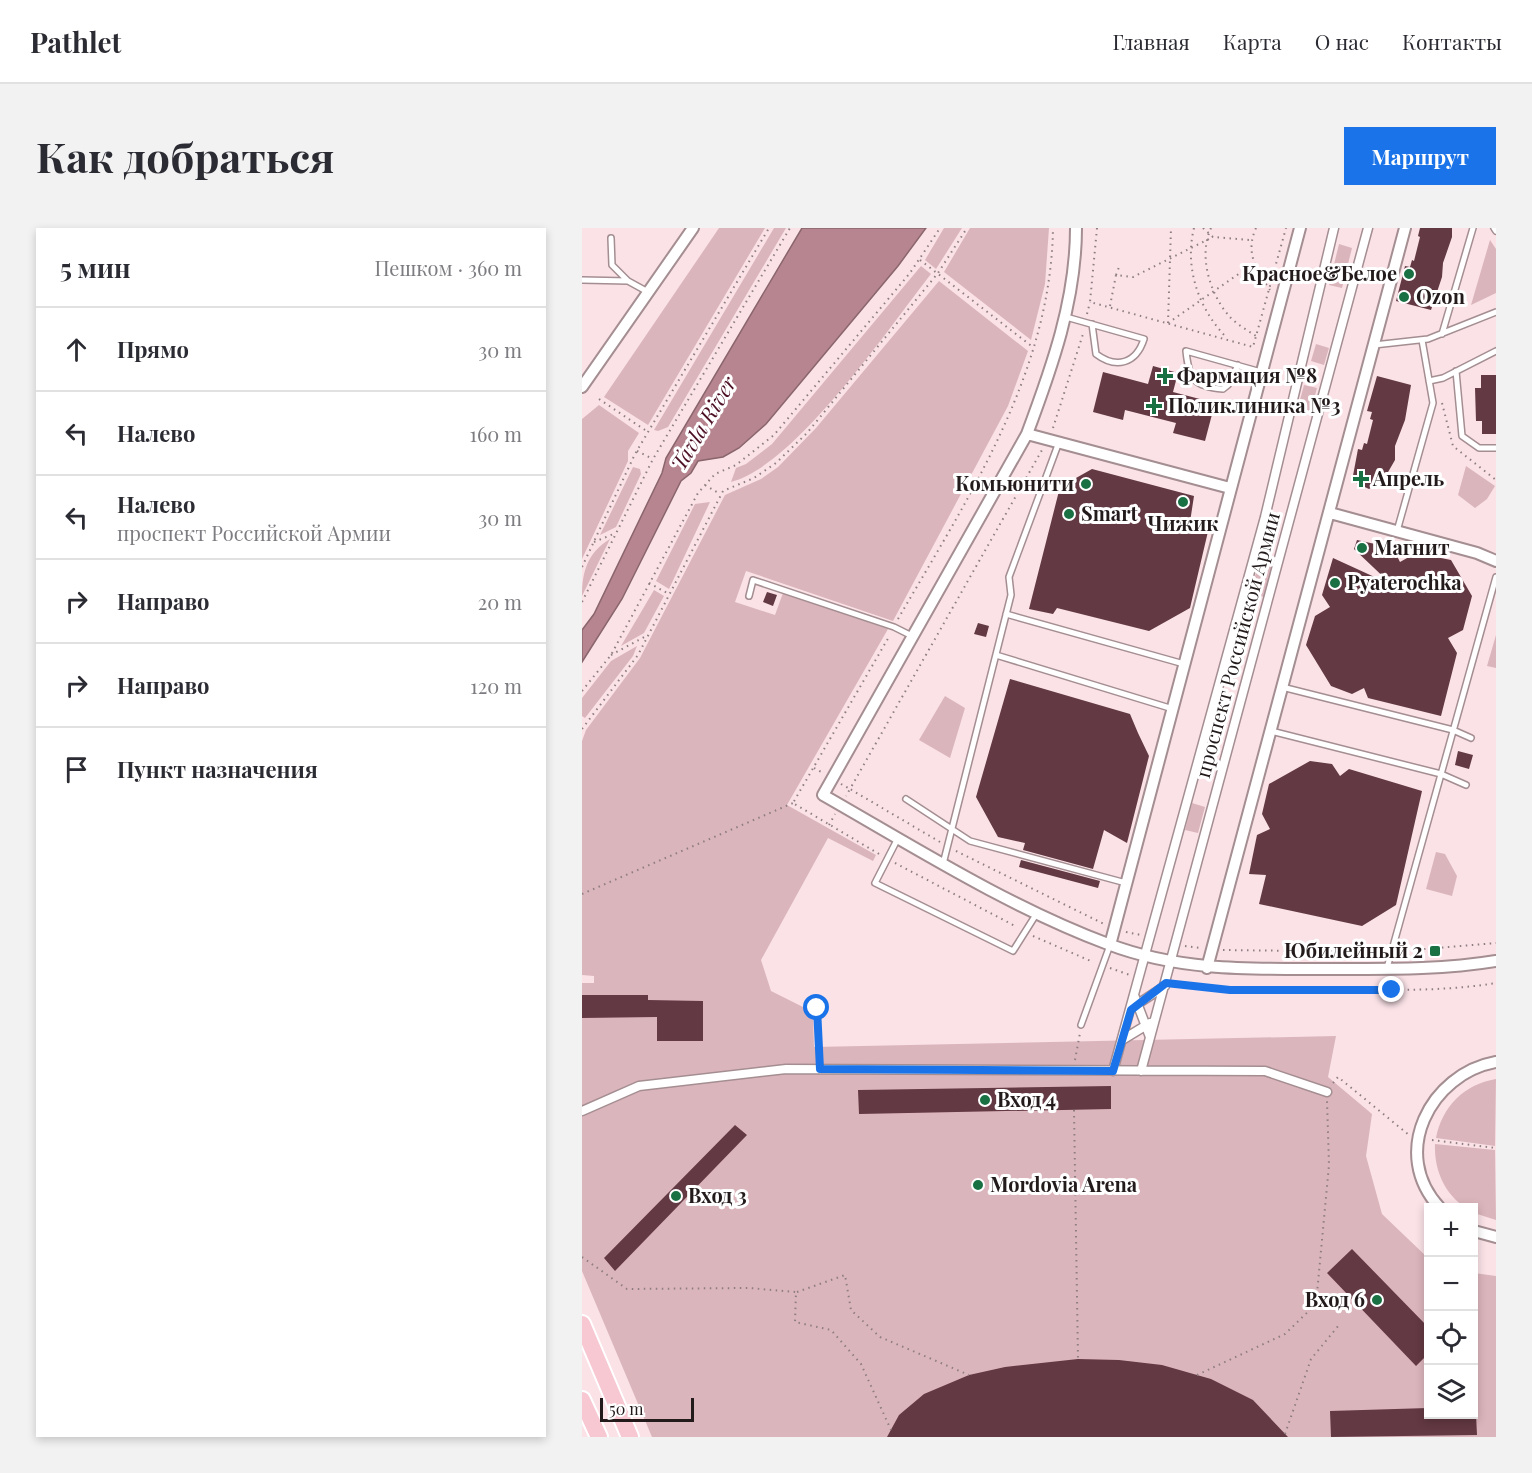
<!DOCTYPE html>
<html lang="ru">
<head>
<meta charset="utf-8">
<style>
  :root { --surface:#fff; --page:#f2f2f3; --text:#2b2b33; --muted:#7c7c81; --line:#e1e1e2; --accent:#1a73e8 }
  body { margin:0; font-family:"Playfair Display",serif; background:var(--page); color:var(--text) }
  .controls { position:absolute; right:18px; bottom:18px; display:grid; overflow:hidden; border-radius:0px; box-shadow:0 3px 9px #0003 }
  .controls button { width:54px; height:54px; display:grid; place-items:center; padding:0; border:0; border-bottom:2px solid var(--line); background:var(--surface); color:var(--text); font:30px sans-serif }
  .scale { position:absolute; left:18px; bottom:15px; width:94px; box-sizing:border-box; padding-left:6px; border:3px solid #221a1b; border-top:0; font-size:16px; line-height:21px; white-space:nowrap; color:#221a1b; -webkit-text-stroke:4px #fff; paint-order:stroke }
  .stop { position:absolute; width:18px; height:18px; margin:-14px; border:4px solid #1a73e8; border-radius:50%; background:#fff }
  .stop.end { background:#1a73e8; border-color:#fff; box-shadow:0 2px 6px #0008 }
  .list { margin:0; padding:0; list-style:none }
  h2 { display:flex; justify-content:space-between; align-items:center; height:78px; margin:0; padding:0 24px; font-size:26px }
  h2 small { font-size:20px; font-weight:400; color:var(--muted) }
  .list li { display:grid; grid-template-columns:39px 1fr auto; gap:18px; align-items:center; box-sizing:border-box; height:84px; padding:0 24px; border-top:2px solid var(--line) }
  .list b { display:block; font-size:22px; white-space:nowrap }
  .list p { margin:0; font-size:20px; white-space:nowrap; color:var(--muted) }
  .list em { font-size:20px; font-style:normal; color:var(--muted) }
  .icon { flex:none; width:33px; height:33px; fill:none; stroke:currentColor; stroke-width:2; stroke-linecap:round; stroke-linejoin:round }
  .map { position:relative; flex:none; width:914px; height:1209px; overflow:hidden; border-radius:0px }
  header { display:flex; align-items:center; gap:36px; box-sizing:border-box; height:84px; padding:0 30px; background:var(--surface); border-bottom:2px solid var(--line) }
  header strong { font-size:28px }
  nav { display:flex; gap:33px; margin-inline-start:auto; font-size:21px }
  .intro { display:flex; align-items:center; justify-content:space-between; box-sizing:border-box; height:144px; padding:0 36px }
  h1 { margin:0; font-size:42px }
  .button { padding:15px 27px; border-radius:0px; background:var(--accent); color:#fff; font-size:21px; font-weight:700 }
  main { display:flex; gap:36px; padding:0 36px }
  aside { flex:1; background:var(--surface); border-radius:0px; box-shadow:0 3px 9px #0003 }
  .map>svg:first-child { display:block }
  .green { fill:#dbb5bc }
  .water { fill:#b6858f; stroke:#8a656c; stroke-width:1.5 }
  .building { fill:#633943 }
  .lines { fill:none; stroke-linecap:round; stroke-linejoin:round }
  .service-casing { stroke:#a48e92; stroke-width:8 }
  .pedestrian-casing { stroke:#a48e92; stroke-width:11 }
  .minor-casing { stroke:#a48e92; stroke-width:14 }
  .primary-casing { stroke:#fff; stroke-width:20 }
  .path { stroke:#8e7e81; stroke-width:2; stroke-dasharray:1.5 4.5; stroke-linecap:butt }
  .service { stroke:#fff; stroke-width:5 }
  .pedestrian { stroke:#fff; stroke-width:8 }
  .minor { stroke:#fff; stroke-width:10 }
  .primary { stroke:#f7c7d2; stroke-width:16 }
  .route { stroke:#1a73e8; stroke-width:8 }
  .poi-dot { fill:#197043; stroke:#fff; stroke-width:2 }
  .labels { text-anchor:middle; stroke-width:6; stroke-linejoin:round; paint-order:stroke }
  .poi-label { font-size:20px; font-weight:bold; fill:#221a1b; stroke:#fff; text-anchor:start }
  .street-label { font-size:20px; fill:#221a1b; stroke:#fff }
  .water-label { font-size:21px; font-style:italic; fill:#4d1024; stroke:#fff }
</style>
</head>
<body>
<header>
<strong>Pathlet</strong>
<nav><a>Главная</a><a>Карта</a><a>О нас</a><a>Контакты</a></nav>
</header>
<div class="intro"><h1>Как добраться</h1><a class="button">Маршрут</a></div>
<main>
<aside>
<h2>5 мин<small>Пешком · 360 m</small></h2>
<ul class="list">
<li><svg class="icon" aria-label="ahead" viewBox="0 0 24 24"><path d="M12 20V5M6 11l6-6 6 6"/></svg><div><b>Прямо</b></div><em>30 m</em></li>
<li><svg class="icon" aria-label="left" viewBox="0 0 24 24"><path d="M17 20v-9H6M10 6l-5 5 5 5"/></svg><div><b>Налево</b></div><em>160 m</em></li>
<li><svg class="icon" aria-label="left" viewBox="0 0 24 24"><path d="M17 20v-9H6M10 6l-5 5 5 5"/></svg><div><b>Налево</b><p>проспект Российской Армии</p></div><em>30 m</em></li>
<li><svg class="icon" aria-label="right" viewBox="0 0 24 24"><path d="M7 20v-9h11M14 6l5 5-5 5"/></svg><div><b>Направо</b></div><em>20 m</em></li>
<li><svg class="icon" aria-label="right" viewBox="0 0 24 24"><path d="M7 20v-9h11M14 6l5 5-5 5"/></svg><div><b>Направо</b></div><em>120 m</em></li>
<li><svg class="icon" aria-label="arrive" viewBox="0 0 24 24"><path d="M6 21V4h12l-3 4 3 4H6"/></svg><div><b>Пункт назначения</b></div></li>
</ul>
</aside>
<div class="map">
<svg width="914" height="1209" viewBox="0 0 914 1209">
  <rect width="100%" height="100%" fill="#fae2e7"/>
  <!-- green -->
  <path class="green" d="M137 0H183L66 197 22 169Z
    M192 0H204L86 199 76 203 72 202Z
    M362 0H380L354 41 343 32Z
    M388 0H467L463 56 449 112 362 44Z
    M908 12 914 21V65L889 77Z
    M757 16 770 20 760 60 747 57Z
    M339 38 349 46C306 101 214 237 149 254L154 240 164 236 190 216Z
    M357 53 446 123 426 178 311 393 164 343 153 374 193 387 201 365 306 401 205 577 294 627 291 633 246 610 179 732 189 763 231 784 232 819 754 808 746 849 790 886 784 928 800 986 846 1030V1186H892V1045L914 1048V1209H70L0 1043V755H12V748L0 747V513L4 502 58 430 143 267 179 251 196 239 234 200Z
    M734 116 747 120 742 137 729 133Z
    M722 157 735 160 728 186 715 183Z
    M17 177 57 205 46 223V233L0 331V191Z
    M884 238 913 258 905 271 893 280 876 267Z
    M51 239 58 241 59 246 34 299 18 307Z
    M128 274 87 361 74 353 113 276Z
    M28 311 1 366 0 368C0 343 6 324 28 311Z
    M677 334 690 338 682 369 668 366Z
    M72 362 82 368 62 405 39 418Z
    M914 407V440L905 438Z
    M55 418 51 428 3 490 0 488V470L29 433Z
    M363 468 383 480 368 530 337 512Z
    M610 575 623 579 616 605 603 602Z
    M854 624 863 626 875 648 870 668 844 661Z
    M914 851 913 918 854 910C860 879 882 856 914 851Z
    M853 916 913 922 914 992 892 985V980L883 979C862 965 852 941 853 916Z"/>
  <!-- water -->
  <path class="water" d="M220 0H344L316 38 184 196 157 220 141 229 116 233 109 245 99 253 40 371 0 434V402L12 386 80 245 84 230Z"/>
  <!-- building -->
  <path class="building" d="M838 0H870V9L861 35 860 49 849 82 814 73 823 38 828 39 830 32 832 33 838 9 836 8Z
    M571 138 596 145 591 164 633 175 623 213 591 205 594 195 543 182 541 192 511 184 521 144 566 156Z
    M899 147H914V206H900V193H894L893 160H899Z
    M795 148 829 157 823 192 813 218V232L798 258 794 257 787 261 770 253 776 221 780 222 782 215 785 216 791 192 788 191 790 184 785 183Z
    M510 241 612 268 608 294 628 295 608 380 567 403 475 380 471 386 447 381 478 259Z
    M775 312 811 320 818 334 834 325 869 332 890 368 881 402 866 410 875 425 859 488 786 470 782 460 770 466 749 458 724 417 733 388 748 379 740 367 751 330 810 357 772 321Z
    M185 364 195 367 191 378 181 374Z
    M396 395 407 398 404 409 392 406Z
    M428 451 548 486 556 505 567 528 545 615 522 602 511 641 441 622 443 615 416 609 394 569Z
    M876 523 891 527 887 541 873 537Z
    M728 533 750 536 758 548 767 541 840 563 814 677 780 698 677 676 684 647 667 646 675 607 688 601 680 586 687 556Z
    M439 632 518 653 516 660 437 639Z
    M0 767H66V772L121 773V813H75V789L0 790Z
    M529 858V881L277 886 276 862Z
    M153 897 165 907 33 1043 22 1030Z
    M770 1021 846 1099V1126L834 1138 745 1045Z
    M496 1131 537 1132 580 1137 629 1151 671 1172 706 1209H305L317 1187 342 1166 387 1147 423 1139Z
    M846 1180V1186H894L895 1207 749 1209 748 1183Z"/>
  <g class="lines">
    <!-- service casing -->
    <g class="service-casing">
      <path id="service" d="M912 0 914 3
        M29 10 30 37 46 53
        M0 52 46 53 66 64
        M484 89 562 111C554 136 534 141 514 126L510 96
        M860 106 891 0
        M792 117 846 111 914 84
        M656 137 646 157 641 161C612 159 607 152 604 123L679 144
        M874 143 880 208 897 220H914
        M847 153 861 150 914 123
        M815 303 851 175 840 112
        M167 368 171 352 312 399 330 408
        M424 386 602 436
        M414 427 591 481
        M700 459 871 502 889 510
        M689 503 859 546 884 557
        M324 571 388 613 544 655
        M315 612 293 655 431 723 455 685
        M361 636 429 367 427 349 477 214
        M805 740 914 349
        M499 797 528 717"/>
    </g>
    <!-- pedestrian casing -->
    <g class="pedestrian-casing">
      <path id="pedestrian" d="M552 767 568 809
        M551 779 583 758
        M540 812 568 795
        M531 843 683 289 752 0
        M559 843 786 0
        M0 883 57 858 204 841 683 843 745 864"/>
    </g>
    <!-- minor casing -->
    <g class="minor-casing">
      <path id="minor" d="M494 0C494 72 470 139 445 206L241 567C334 620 425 678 526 716 599 744 675 741 751 741 805 741 860 742 914 733
        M0 159 111 0
        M445 206 648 260
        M748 285 895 325 914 333
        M528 717 718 0
        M625 740 823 0
        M858 980C807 926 848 846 914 834
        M892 1003 914 1009"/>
    </g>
    <!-- primary casing -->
    <g class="primary-casing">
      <path id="primary" d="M0 1096 48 1209
        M0 1172 17 1209"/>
    </g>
    <!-- path -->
    <path class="path" d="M515 0 508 74 671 119 704 0
      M612 0C602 40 617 82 645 110
      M621 0 631 9 668 12
      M629 0C616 28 628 66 647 88 654 96 665 102 674 108
      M674 0C663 24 674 42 688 62
      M338 32 452 120
      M534 47 537 39
      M528 78 534 47 551 49 631 9
      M505 86 508 74
      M586 95 671 36
      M586 95 589 0
      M17 171 66 204
      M860 175 871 218 914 252
      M471 200 502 103
      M55 223 71 231
      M123 257 138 266
      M12 314 34 305
      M0 339 53 226 187 0
      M67 355 87 366
      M0 374 71 231 208 0
      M316 391C386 270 469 145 471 0
      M29 427 66 407
      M0 463 29 427 116 265 133 246 154 237 192 207 328 45 358 0
      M0 501 56 427 141 263 172 250 194 235 225 205 356 45 385 0
      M232 540 241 545
      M259 556 268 561 264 568
      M247 597 253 586
      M358 614 268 561 460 222
      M374 623 522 696
      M297 626 211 575 308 407
      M313 635 435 699
      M0 666 211 575
      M544 704 559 707
      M451 708 511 734
      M603 718 618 720
      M641 722 801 724
      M818 723 914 715
      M528 740 548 747
      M592 756C649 766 709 763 767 762 816 762 866 763 914 755
      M235 780 237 832
      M493 832 498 805
      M751 855 756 849 827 907
      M492 882 496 1131
      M850 912 914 920
      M0 1029 45 1061 167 1060 214 1064 213 1094 249 1102 279 1136 309 1202
      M215 1064 263 1047 269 1082 298 1109 387 1147
      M615 1147 703 1106 734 1076 747 937 745 873
      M703 1206 729 1131 757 1097"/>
    <!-- service -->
    <use href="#service" class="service"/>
    <!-- pedestrian -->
    <use href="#pedestrian" class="pedestrian"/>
    <!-- minor -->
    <use href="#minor" class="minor"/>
    <!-- primary -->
    <use href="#primary" class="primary"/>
  </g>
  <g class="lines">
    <!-- route -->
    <path class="route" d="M235 780 238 841 531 843 549 782 584 755 648 762H810"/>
  </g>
  <!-- markers -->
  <g class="poi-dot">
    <circle cx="827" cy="46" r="6"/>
    <circle cx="822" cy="69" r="6"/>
    <path d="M580 139h6v6h6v6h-6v6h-6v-6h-6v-6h6z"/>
    <path d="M569 169h6v6h6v6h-6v6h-6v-6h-6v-6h6z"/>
    <path d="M776 242h6v6h6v6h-6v6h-6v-6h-6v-6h6z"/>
    <circle cx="504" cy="256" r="6"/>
    <circle cx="601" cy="274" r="6"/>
    <circle cx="487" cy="286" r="6"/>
    <circle cx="780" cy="320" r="6"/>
    <circle cx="753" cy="355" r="6"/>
    <rect x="847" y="717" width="12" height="12" rx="3"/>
    <circle cx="403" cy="872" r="6"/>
    <circle cx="396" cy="957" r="6"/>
    <circle cx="94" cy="968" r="6"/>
    <circle cx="795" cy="1072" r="6"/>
  </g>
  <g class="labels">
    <!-- poi labels -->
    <g class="poi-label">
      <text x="815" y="53" text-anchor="end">Красное&amp;Белое</text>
      <text x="834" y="76">Ozon</text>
      <text x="595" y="155">Фармация №8</text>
      <text x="586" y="185">Поликлиника №3</text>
      <text x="791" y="258">Апрель</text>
      <text x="492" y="263" text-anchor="end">Комьюнити</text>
      <text x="499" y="293">Smart</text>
      <text x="601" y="303" text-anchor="middle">Чижик</text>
      <text x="792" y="327">Магнит</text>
      <text x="765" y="362">Pyaterochka</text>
      <text x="841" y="730" text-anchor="end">Юбилейный 2</text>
      <text x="415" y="879">Вход 4</text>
      <text x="408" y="964">Mordovia Arena</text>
      <text x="106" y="975">Вход 3</text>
      <text x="783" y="1079" text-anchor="end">Вход 6</text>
    </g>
    <!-- street labels -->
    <g class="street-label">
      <text transform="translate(656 417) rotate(-75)" y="7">проспект Российской Армии</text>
    </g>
    <!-- water labels -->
    <g class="water-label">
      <text transform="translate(122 196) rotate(-59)" y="7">Tavla River</text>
    </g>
  </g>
</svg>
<div class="controls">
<button>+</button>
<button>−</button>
<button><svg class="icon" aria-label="locate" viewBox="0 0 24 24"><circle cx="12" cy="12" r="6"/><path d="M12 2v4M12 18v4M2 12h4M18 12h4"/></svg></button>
<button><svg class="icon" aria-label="layers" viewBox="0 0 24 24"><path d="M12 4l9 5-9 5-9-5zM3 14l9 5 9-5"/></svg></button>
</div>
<div class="scale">50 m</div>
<div class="stop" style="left:235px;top:780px"></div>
<div class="stop end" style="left:810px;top:762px"></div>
</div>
</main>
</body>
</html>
